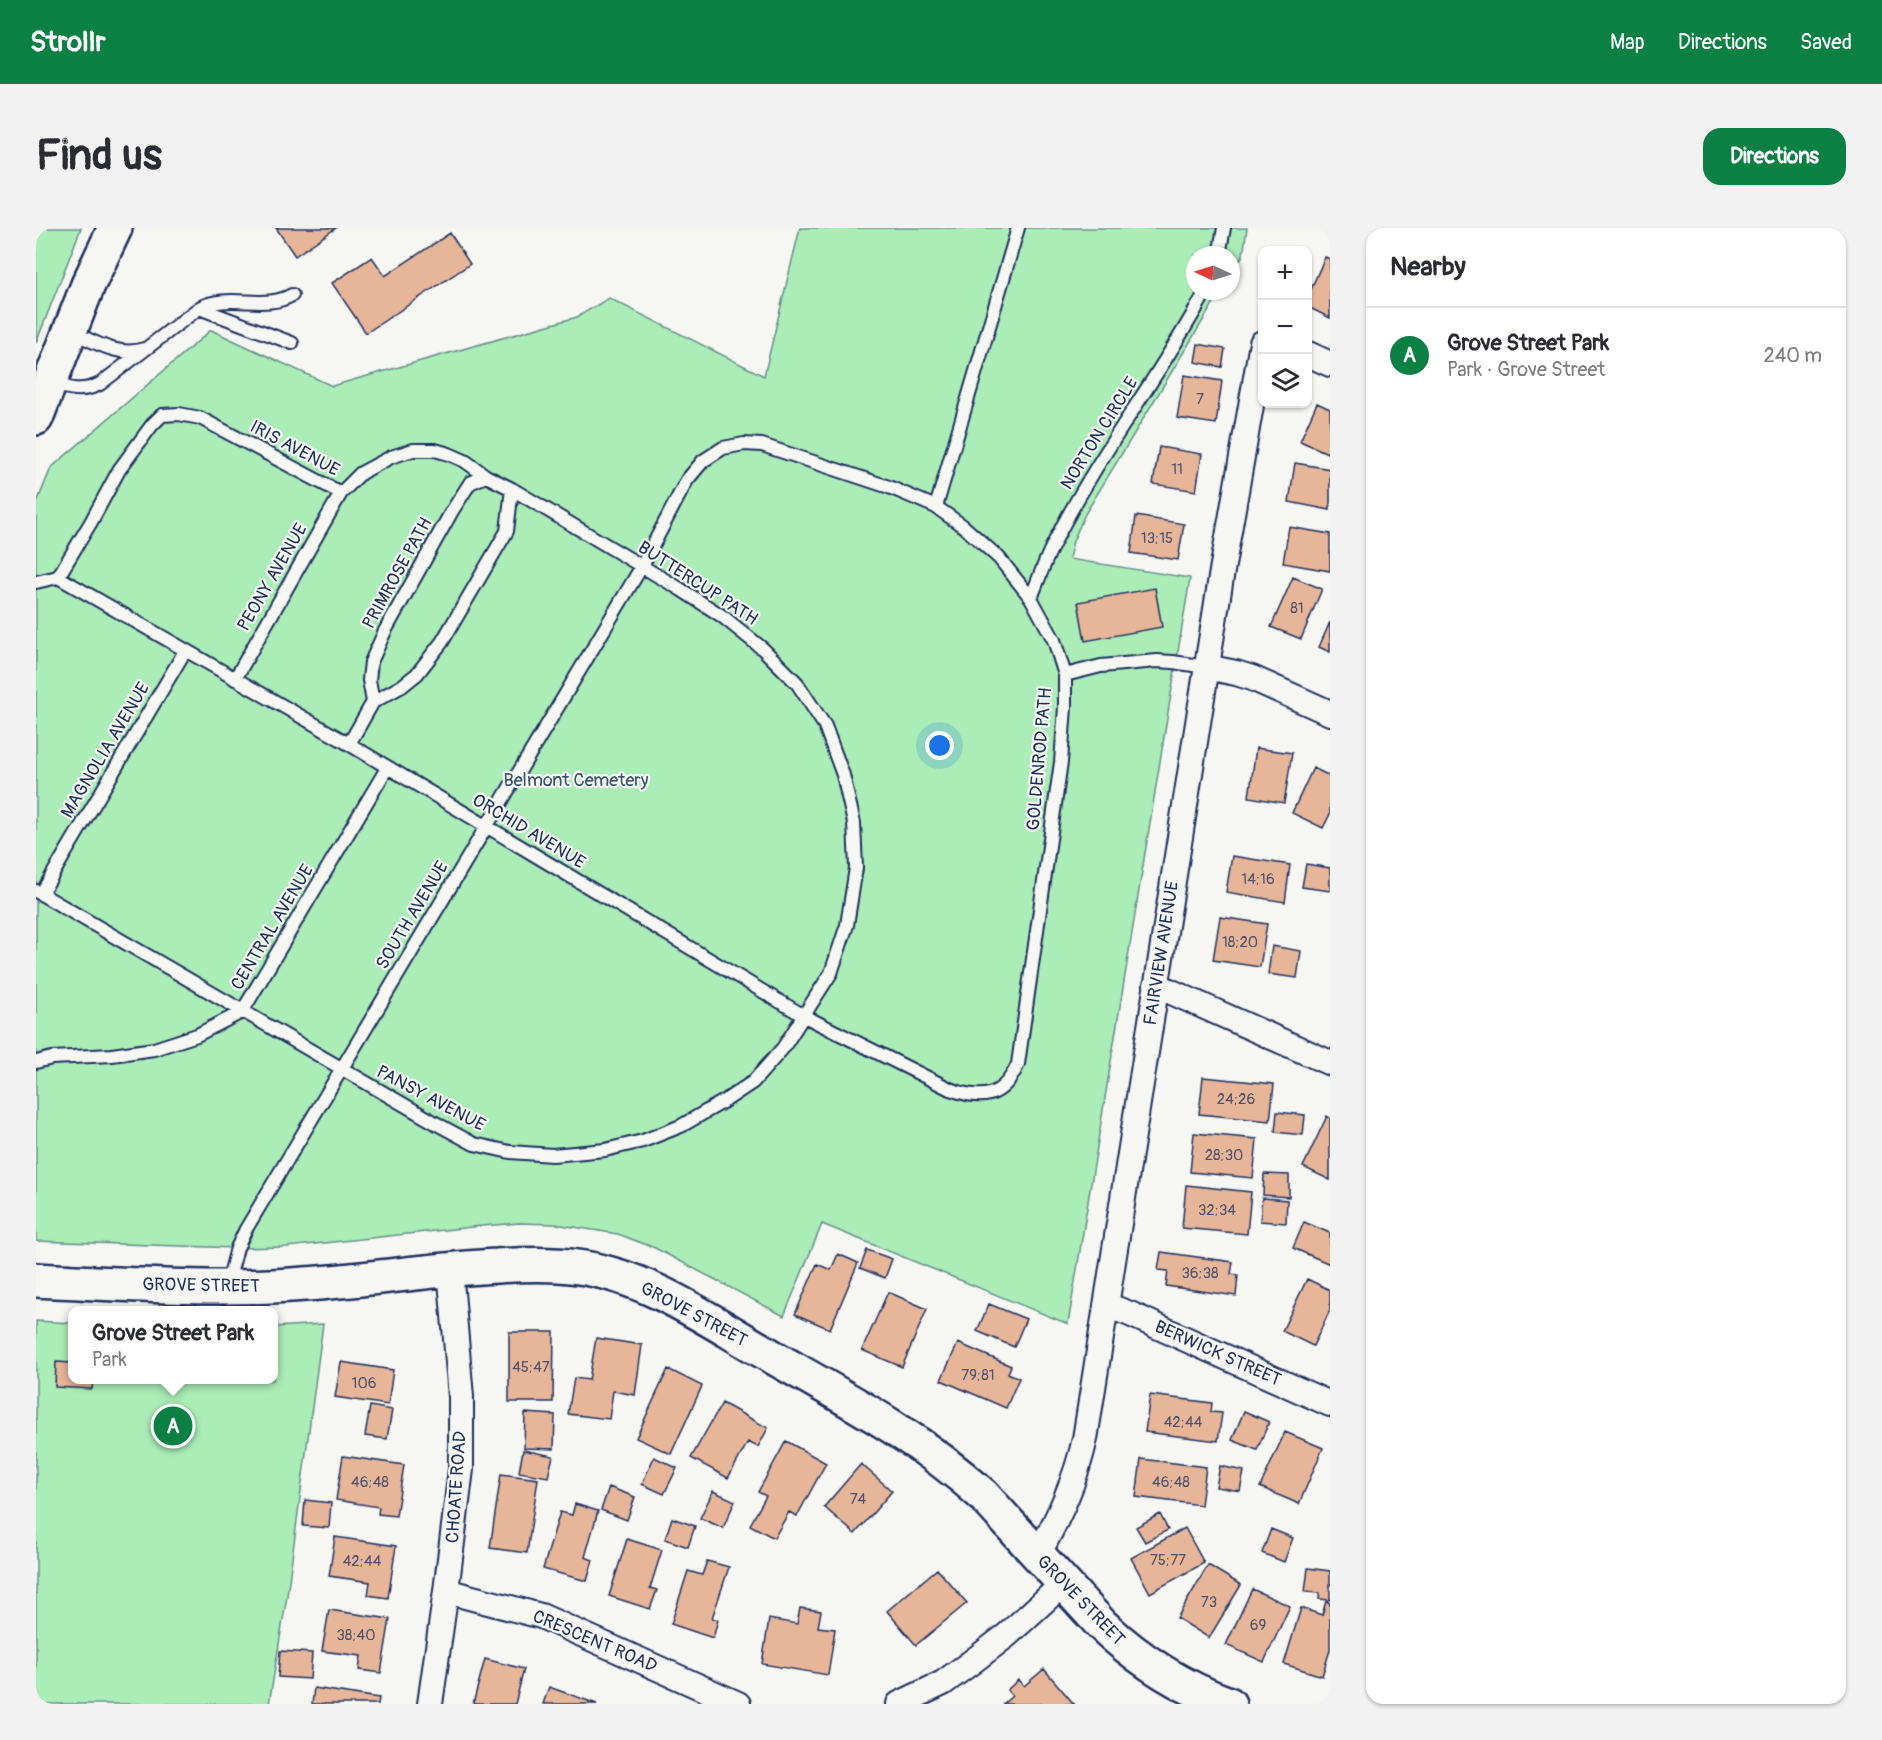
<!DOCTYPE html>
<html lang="en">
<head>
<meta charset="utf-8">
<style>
  :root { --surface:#fff; --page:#f2f2f3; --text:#2b2b33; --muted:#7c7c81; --line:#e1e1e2; --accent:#0b8043 }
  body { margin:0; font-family:Pangolin,sans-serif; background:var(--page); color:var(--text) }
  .controls { position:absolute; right:18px; top:18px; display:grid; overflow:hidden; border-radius:12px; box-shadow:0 2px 4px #0004 }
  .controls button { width:54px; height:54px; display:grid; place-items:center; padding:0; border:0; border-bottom:2px solid var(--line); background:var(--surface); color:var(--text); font:30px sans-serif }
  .compass { position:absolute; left:1150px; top:18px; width:54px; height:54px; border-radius:50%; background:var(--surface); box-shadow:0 2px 4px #0004; rotate:274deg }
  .you { position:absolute; left:904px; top:518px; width:21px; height:21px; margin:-15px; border:4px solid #fff; border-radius:50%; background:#1a73e8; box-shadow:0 0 0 9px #1a73e833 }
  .badge { display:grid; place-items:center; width:39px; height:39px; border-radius:50%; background:var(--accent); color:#fff; font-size:20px; font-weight:700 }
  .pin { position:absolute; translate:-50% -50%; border:3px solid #fff; box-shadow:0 2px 6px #0006 }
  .popup { position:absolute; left:32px; top:1078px; width:210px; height:78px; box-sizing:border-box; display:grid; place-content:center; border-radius:12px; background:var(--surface); filter:drop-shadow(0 2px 4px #0005); font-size:20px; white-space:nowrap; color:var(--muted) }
  .popup b { font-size:22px; color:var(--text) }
  .popup::after { content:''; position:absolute; left:50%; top:100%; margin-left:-12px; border:12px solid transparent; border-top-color:var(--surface) }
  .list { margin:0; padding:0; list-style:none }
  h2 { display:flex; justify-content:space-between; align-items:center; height:78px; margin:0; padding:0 24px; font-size:26px }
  h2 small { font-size:20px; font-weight:400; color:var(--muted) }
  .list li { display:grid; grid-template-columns:39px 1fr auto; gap:18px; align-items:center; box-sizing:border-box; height:96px; padding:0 24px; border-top:2px solid var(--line) }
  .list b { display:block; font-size:22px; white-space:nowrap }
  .list p { margin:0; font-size:20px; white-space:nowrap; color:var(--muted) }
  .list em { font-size:20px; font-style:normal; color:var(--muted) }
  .icon { flex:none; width:33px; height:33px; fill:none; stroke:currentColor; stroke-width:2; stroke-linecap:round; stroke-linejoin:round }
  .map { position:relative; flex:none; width:1294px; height:1476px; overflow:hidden; border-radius:18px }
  header { display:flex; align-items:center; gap:36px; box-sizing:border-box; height:84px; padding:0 30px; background:var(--accent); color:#fff }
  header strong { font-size:28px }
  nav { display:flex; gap:33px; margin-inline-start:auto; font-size:21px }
  .intro { display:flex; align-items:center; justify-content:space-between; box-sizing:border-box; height:144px; padding:0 36px }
  h1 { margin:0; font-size:42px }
  .button { padding:15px 27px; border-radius:18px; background:var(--accent); color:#fff; font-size:21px; font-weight:700 }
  main { display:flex; gap:36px; padding:0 36px }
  aside { flex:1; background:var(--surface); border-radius:18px; box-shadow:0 2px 4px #0004 }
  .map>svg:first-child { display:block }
  .green { fill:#abedb6; stroke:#638e8a; stroke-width:1.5 }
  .building { fill:#e7b699; stroke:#1b2f5e; stroke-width:1.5 }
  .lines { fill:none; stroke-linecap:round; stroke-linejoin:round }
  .lane-casing { stroke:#1b2f5e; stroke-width:16 }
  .street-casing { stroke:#1b2f5e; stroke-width:28 }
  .secondary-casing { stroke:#1b2f5e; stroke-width:38 }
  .lane { stroke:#f6f6f2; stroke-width:12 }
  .street { stroke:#f6f6f2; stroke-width:24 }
  .secondary { stroke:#f6f6f2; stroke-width:33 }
  .labels { text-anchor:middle; stroke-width:4.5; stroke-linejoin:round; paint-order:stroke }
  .number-label { font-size:15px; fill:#4e516d }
  .street-label { font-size:18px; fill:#1b2f5e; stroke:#f6f6f2 }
  .park-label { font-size:18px; fill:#385570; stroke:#f6f6f2 }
</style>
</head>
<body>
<header>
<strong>Strollr</strong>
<nav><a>Map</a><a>Directions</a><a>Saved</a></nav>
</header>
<div class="intro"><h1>Find us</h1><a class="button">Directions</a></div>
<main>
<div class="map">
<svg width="1294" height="1476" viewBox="0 0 1294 1476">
  <rect width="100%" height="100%" fill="#f6f6f2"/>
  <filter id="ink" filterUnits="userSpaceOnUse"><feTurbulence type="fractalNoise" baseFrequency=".0167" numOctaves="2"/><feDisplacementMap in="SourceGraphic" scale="12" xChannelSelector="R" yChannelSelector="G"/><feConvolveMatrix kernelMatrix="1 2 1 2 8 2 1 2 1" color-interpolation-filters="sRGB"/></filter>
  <g filter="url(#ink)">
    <!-- green -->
    <path class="green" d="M0 0H45L0 115Z
      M764 0H1211L1207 27 1195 46V27H1159V63H1185L1049 286 1037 313 1033 331 1154 350 1032 1096 786 996 748 1088 619 1020 582 1006 519 996 483 995 445 998 251 1019 201 1020 0 1013V277L15 240 175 102 296 158 541 89 573 70 728 148Z
      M0 1093 36 1095V1152H237L238 1099 287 1096 251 1368 233 1476H0Z"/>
    <!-- building -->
    <path class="building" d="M240 0H300L259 28Z
      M414 5 434 36 330 105 296 55 336 29 349 48Z
      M1289 29 1294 31V90L1272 79V68Z
      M1162 116 1189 121 1186 139 1159 134Z
      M1148 147 1186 153 1180 196 1141 190Z
      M1281 175 1294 181V226L1264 213Z
      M1123 219 1166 226 1160 263 1117 256Z
      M1259 235 1294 241V282L1253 274Z
      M1100 288 1148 296 1142 332 1095 325Z
      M1253 299 1294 306V343L1247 335Z
      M1257 349 1286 361 1265 411 1235 399Z
      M1119 360 1126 399 1049 413 1042 374Z
      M1294 394V424L1283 419Z
      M1220 520 1256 525 1248 575 1213 569Z
      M1277 540 1294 548V586L1287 600 1256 585Z
      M1196 628 1254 637 1249 674 1190 664Z
      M1270 636 1294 640V663L1266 659Z
      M1184 689 1231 696 1224 739 1177 732Z
      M1236 718 1265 723 1261 750 1232 746Z
      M1167 849 1238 856 1234 893 1163 886Z
      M1241 884 1269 887 1267 907 1239 904Z
      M1291 888 1294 890V952L1267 939Z
      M1158 905 1221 911 1217 950 1154 944Z
      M1228 946 1253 947V969L1227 967Z
      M1150 957 1215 964 1211 1006 1146 1000Z
      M1226 970 1251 972 1250 995 1224 993Z
      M1268 994 1294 1005V1036L1257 1020Z
      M831 1022 856 1031 849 1050 824 1040Z
      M1125 1024 1197 1034 1195 1046 1202 1047 1200 1068 1130 1058 1132 1043 1122 1042Z
      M802 1026 822 1035 794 1101 759 1086 781 1036 795 1042Z
      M1271 1051 1294 1062V1082L1277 1118 1246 1103Z
      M852 1064 891 1081 866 1139 826 1122Z
      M953 1076 990 1091 978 1119 941 1103Z
      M473 1104H518L517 1174H473Z
      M560 1110 606 1117 599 1167 577 1163 573 1191 532 1186 538 1150 553 1152Z
      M922 1115 975 1138 972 1145 983 1150 970 1180 905 1152Z
      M20 1134 36 1135V1152H57L56 1161 19 1159Z
      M305 1134 357 1142 352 1177 299 1169Z
      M632 1141 666 1158 635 1226 600 1210Z
      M1114 1167 1176 1175 1175 1184 1186 1185 1182 1213 1109 1204Z
      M686 1175 732 1200 722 1219 712 1214 692 1250 655 1230Z
      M334 1178 356 1182 351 1211 329 1208Z
      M1208 1183 1233 1194 1221 1222 1196 1212Z
      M489 1185 519 1187 518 1221 488 1220Z
      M1249 1204 1287 1220 1263 1276 1224 1259Z
      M750 1213 790 1235 761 1288 753 1284 738 1310 714 1297 730 1268 722 1264Z
      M487 1222 517 1228 512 1249 483 1244Z
      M307 1228 368 1237 360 1288 342 1286 343 1279 300 1272Z
      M618 1229 641 1240 628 1266 606 1256Z
      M1105 1231 1170 1239 1165 1277 1100 1269Z
      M825 1236 856 1263 819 1306 788 1279Z
      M1184 1238 1208 1243 1204 1263 1180 1259Z
      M465 1246 502 1251 491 1325 454 1320Z
      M573 1259 599 1269 591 1292 565 1282Z
      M677 1263 699 1273 687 1300 664 1290Z
      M269 1272 295 1275 293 1300 267 1298Z
      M539 1276 562 1283 549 1329 557 1332 551 1353 507 1341 524 1284 536 1287Z
      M1124 1286 1132 1302 1109 1314 1100 1299Z
      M636 1290 659 1298 652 1319 629 1311Z
      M1149 1300 1168 1335 1114 1365 1095 1330Z
      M1235 1301 1257 1310 1248 1334 1226 1325Z
      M299 1309 360 1318 352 1370 332 1367 334 1354 293 1348Z
      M591 1311 626 1322 614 1360 621 1362 614 1381 573 1368Z
      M671 1333 693 1339 676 1390 682 1392 677 1410 635 1396 652 1343 666 1347Z
      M1172 1337 1205 1357 1173 1410 1141 1390Z
      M1272 1340 1294 1343V1372L1283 1371 1284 1365 1269 1364Z
      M901 1341 931 1375 880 1417 851 1383Z
      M1216 1361 1254 1378 1228 1434 1190 1417Z
      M1290 1373 1294 1375V1422L1286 1448 1248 1436 1265 1380 1286 1387Z
      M764 1380 785 1383 782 1399 799 1401 792 1447 726 1436 733 1391 761 1396Z
      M293 1382 354 1391 345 1445 323 1442 325 1428 286 1423Z
      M244 1423 276 1425 274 1451 242 1449Z
      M449 1431 488 1441 479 1476H437Z
      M1008 1441 1038 1476H967L976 1468 971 1462 982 1452 988 1458Z
      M513 1459 561 1476H507Z
      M278 1460 343 1470 342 1476H276Z"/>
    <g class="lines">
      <!-- lane casing -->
      <g class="lane-casing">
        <path id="lane" d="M1183 27 1188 0
          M163 80 256 115
          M34 103C57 113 83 130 108 121
          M15 155C33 161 46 165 64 156L163 80C192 64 229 83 256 67
          M900 279 982 0
          M22 349 313 516 768 788 914 861C946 873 967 870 982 836L1025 534 1029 479V447L1018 412 995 370 963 330 927 298 900 279 853 259 726 217 708 216 687 220 667 233 651 252 606 338 210 1001 201 1020 191 1058
          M0 354 22 349 55 294 83 242 116 197 126 187 143 186 164 190 305 265
          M995 370C1002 353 1008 335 1016 319 1060 229 1123 150 1170 63
          M1029 447 1065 438 1121 433 1137 434 1170 439
          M337 474 333 452 335 434 349 403 416 283 434 255 450 248
          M313 516 337 474 366 458 381 446 406 414 471 303 476 261
          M0 663 403 897 438 916 474 924 517 927 569 922 607 913 645 898 690 872 717 854 747 820 795 745 811 697 820 640 818 595 807 547 789 498 761 455 727 421 686 388 644 361 476 261 450 248 429 233 413 226 399 222H377L355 229 325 245 305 265 199 451
          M5 666 149 423
          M0 834 16 830 76 827 118 821 161 807 206 784 351 540"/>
      </g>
      <!-- street casing -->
      <g class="street-casing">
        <path id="street" d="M1272 126 1294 136
          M1170 439 1200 445 1216 450 1294 485
          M1120 757 1294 835
          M1070 1077 1094 1086 1294 1176
          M1002 1327C1023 1288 1039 1255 1049 1211L1186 343 1226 115
          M410 1363 505 1388 702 1476
          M394 1476 410 1363 425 1241V1169L414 1041
          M863 1476 907 1455 937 1433 971 1407 1028 1355"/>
      </g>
      <!-- secondary casing -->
      <g class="secondary-casing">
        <path id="secondary" d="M0 190 52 57 79 0
          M0 1052C89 1056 180 1063 269 1056 333 1052 397 1041 461 1038 488 1036 515 1035 542 1039 611 1048 672 1092 730 1125 805 1168 882 1208 947 1267L1066 1397C1103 1432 1145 1459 1193 1476"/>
      </g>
      <!-- lane -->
      <use href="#lane" class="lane"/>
      <!-- street -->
      <use href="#street" class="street"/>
      <!-- secondary -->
      <use href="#secondary" class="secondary"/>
    </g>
  </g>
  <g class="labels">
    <!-- number labels -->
    <g class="number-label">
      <text x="1164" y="176">7</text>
      <text x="1141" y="246">11</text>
      <text x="1121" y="315">13;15</text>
      <text x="1261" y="385">81</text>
      <text x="1222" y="656">14;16</text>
      <text x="1204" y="719">18;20</text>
      <text x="1200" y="876">24;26</text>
      <text x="1188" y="932">28;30</text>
      <text x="1181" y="987">32;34</text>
      <text x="1164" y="1050">36;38</text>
      <text x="495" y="1144">45;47</text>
      <text x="942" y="1152">79;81</text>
      <text x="328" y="1160">106</text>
      <text x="1147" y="1199">42;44</text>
      <text x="334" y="1259">46;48</text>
      <text x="1135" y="1259">46;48</text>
      <text x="822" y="1276">74</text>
      <text x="1132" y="1337">75;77</text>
      <text x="326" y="1338">42;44</text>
      <text x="1173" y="1379">73</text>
      <text x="1222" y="1402">69</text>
      <text x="320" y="1412">38;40</text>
    </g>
    <!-- street labels -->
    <g class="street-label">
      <text transform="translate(1063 205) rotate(-58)" y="6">NORTON CIRCLE</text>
      <text transform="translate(259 220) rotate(28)" y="6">IRIS AVENUE</text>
      <text transform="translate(361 345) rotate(-61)" y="6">PRIMROSE PATH</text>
      <text transform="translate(236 349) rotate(-60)" y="6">PEONY AVENUE</text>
      <text transform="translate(662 355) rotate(33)" y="6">BUTTERCUP PATH</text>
      <text transform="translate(69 522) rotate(-59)" y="6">MAGNOLIA AVENUE</text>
      <text transform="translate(1003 531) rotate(-85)" y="6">GOLDENROD PATH</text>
      <text transform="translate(493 603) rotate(31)" y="6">ORCHID AVENUE</text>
      <text transform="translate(376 687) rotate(-59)" y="6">SOUTH AVENUE</text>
      <text transform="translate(236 699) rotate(-59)" y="6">CENTRAL AVENUE</text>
      <text transform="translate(1125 725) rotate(-81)" y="6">FAIRVIEW AVENUE</text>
      <text transform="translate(395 870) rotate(28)" y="6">PANSY AVENUE</text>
      <text transform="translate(165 1057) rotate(1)" y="6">GROVE STREET</text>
      <text transform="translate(658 1086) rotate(28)" y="6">GROVE STREET</text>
      <text transform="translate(1182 1125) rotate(24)" y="6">BERWICK STREET</text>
      <text transform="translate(420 1259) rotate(-86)" y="6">CHOATE ROAD</text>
      <text transform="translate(1045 1372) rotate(46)" y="6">GROVE STREET</text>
      <text transform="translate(559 1413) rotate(23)" y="6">CRESCENT ROAD</text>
    </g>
    <!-- park labels -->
    <g class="park-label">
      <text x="540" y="558">Belmont Cemetery</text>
    </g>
  </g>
</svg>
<div class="controls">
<button>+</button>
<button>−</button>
<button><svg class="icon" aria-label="layers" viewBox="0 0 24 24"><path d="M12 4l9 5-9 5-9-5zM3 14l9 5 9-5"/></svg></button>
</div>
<svg class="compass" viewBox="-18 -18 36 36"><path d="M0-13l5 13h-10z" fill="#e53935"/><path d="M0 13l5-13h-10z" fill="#7c7c81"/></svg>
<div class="you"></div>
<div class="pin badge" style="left:137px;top:1198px">A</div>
<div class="popup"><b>Grove Street Park</b>Park</div>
</div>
<aside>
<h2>Nearby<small></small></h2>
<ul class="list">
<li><span class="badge">A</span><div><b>Grove Street Park</b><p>Park · Grove Street</p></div><em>240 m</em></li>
</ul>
</aside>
</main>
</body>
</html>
